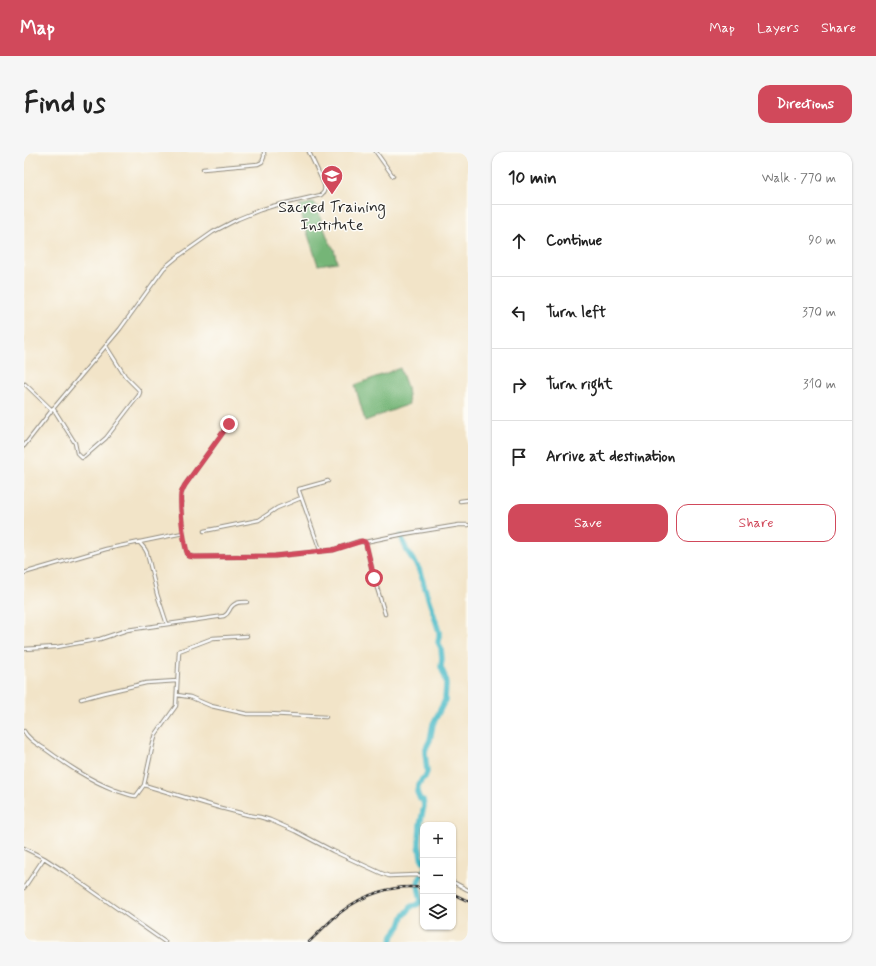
<!DOCTYPE html>
<html lang="en">
<head>
<meta charset="utf-8">
<style>
  :root { --surface:#fff; --page:#f6f6f6; --text:#222; --muted:#767676; --line:#e0e0e0; --accent:#d1495b }
  body { margin:0; font-family:Mynerve,sans-serif; background:var(--page); color:var(--text) }
  .controls { position:absolute; right:12px; bottom:12px; display:grid; overflow:hidden; border-radius:8px; box-shadow:0 1px 3px #0004 }
  .controls button { width:36px; height:36px; display:grid; place-items:center; padding:0; border:0; border-bottom:1px solid var(--line); background:var(--surface); color:var(--text); font:20px sans-serif }
  .stop { position:absolute; width:12px; height:12px; margin:-9px; border:3px solid #d1495b; border-radius:50%; background:#fff }
  .stop.end { background:#d1495b; border-color:#fff; box-shadow:0 1px 4px #0008 }
  .list { margin:0; padding:0; list-style:none }
  h2 { display:flex; justify-content:space-between; align-items:center; height:52px; margin:0; padding:0 16px; font-size:17px }
  h2 small { font-size:13px; font-weight:400; color:var(--muted) }
  .list li { display:grid; grid-template-columns:26px 1fr auto; gap:12px; align-items:center; box-sizing:border-box; height:72px; padding:0 16px; border-top:1px solid var(--line) }
  .list b { display:block; font-size:15px; white-space:nowrap }
  .list em { font-size:13px; font-style:normal; color:var(--muted) }
  .actions { display:flex; gap:8px; padding:12px 16px }
  .actions a { flex:1; padding:9px 0; border:1px solid var(--accent); border-radius:12px; text-align:center; font-size:14px; color:var(--accent) }
  .actions .main { background:var(--accent); color:#fff }
  .icon { flex:none; width:22px; height:22px; fill:none; stroke:currentColor; stroke-width:2; stroke-linecap:round; stroke-linejoin:round }
  .map { position:relative; flex:none; width:444px; height:790px; overflow:hidden; border-radius:12px }
  header { display:flex; align-items:center; gap:24px; box-sizing:border-box; height:56px; padding:0 20px; background:var(--accent); color:#fff }
  header strong { font-size:19px }
  nav { display:flex; gap:22px; margin-inline-start:auto; font-size:14px }
  .intro { display:flex; align-items:center; justify-content:space-between; box-sizing:border-box; height:96px; padding:0 24px }
  h1 { margin:0; font-size:28px }
  .button { padding:10px 18px; border-radius:12px; background:var(--accent); color:#fff; font-size:14px; font-weight:700 }
  main { display:flex; gap:24px; padding:0 24px }
  aside { flex:1; background:var(--surface); border-radius:12px; box-shadow:0 1px 3px #0004 }
  .map>svg:first-child { display:block }
  .forest { fill:#74b577; stroke:#507051 }
  .lines { fill:none; stroke-linecap:round; stroke-linejoin:round }
  .river { stroke:#4dbbc7; stroke-width:5.5 }
  .minor-casing { stroke:#8e887a; stroke-width:4.5 }
  .minor { stroke:#fff; stroke-width:2.5 }
  .rail-casing { stroke:#2b2b2b; stroke-width:2.5 }
  .rail { stroke:#fdfcf7; stroke-width:1; stroke-dasharray:3; stroke-linecap:butt }
  .route { stroke:#d1495b; stroke-width:5 }
  .labels { text-anchor:middle; stroke-width:3; stroke-linejoin:round; paint-order:stroke }
  .poi-label { font-size:16px; fill:#2b2b2b; stroke:#fdfcf7 }
</style>
</head>
<body>
<header>
<strong>Map</strong>
<nav><a>Map</a><a>Layers</a><a>Share</a></nav>
</header>
<div class="intro"><h1>Find us</h1><a class="button">Directions</a></div>
<main>
<div class="map">
<svg width="444" height="790" viewBox="0 0 444 790">
  <rect width="100%" height="100%" fill="#fdfcf7"/>
  <filter id="ink" filterUnits="userSpaceOnUse"><feTurbulence type="fractalNoise" baseFrequency=".025" numOctaves="2"/><feDisplacementMap in="SourceGraphic" scale="8" xChannelSelector="R" yChannelSelector="G"/><feConvolveMatrix kernelMatrix="1 2 1 2 8 2 1 2 1" color-interpolation-filters="sRGB"/></filter>
  <filter id="wash" filterUnits="userSpaceOnUse"><feTurbulence type="fractalNoise" baseFrequency=".012" numOctaves="4" result="noise"/><feDisplacementMap in="SourceGraphic" scale="16" xChannelSelector="R" yChannelSelector="G"/><feGaussianBlur stdDeviation="0.9" result="paint"/><feColorMatrix in="noise" values="0 0 0 0 0 0 0 0 0 0 0 0 0 0 0 0 0 1.4 0 .05"/><feComposite in="paint" operator="in"/></filter>
  <g filter="url(#wash)">
    <rect width="100%" height="100%" fill="#f2e4c8"/>
    <!-- forest -->
    <path class="forest" d="M290 50 294 57 297 68 304 87 310 97 313 110 294 113 279 68 275 54Z
      M376 216 383 235 385 252 341 269 331 233Z"/>
    <g class="lines">
      <!-- river -->
      <path class="river" d="M377 384 383 399 395 417 406 452 409 460 415 480V485L414 490 417 496 418 507 417 515 421 525 422 533 421 548 409 572 406 588 402 596 401 600 403 620 401 625 398 627 394 634 393 640 396 647 399 648 400 654 396 673 395 693 397 705 399 709
        M367 790 369 783 376 774 379 765 388 754C403 752 394 742 394 732 394 728 397 724 399 719"/>
    </g>
  </g>
  <g filter="url(#ink)">
    <g class="lines">
      <!-- minor casing -->
      <g class="minor-casing">
        <path id="minor" d="M352 0 369 24
          M179 17 234 12 238 10 240 5V0
          M1 232 28 258
          M29 256 51 291 53 301 58 306 60 305 82 286 115 243 116 240 114 237 101 224 82 194
          M205 272 161 333C159 336 158 339 157 342 156 355 159 391 164 403L165 404 171 405 251 404 309 398 315 396 335 389 340 390 342 392 350 426 361 462
          M0 294 28 258 96 177 140 116 152 106 189 80 214 67 236 58 249 54 297 43C301 40 301 37 300 32L285 0
          M436 349 444 348
          M180 379 235 368 253 356 277 346
          M115 390 121 397 123 401 133 442 143 472
          M341 390 380 382 435 373H444
          M296 398 275 339V337L279 336 304 329
          M0 421 82 397 159 381
          M0 497 33 495 76 487 103 478 200 464C204 462 204 461 206 457 210 450 216 450 223 450
          M153 543 166 545 187 554 223 562H245L302 565
          M57 547 79 541 122 531 153 529
          M0 579C4 587 13 592 21 597 43 613 65 628 91 638 98 640 105 644 112 644L120 633 129 592 132 582 152 554 155 499 189 486 223 484
          M120 633 193 655 224 663 236 665 246 668 271 679 309 699 357 721 365 724 392 723 399 724
          M0 696 20 706 40 719 141 790
          M429 730 444 738
          M0 736 20 706"/>
      </g>
      <!-- minor -->
      <use href="#minor" class="minor"/>
      <!-- rail casing -->
      <g class="rail-casing">
        <path id="rail" d="M429 742 444 749
          M285 790C296 780 305 769 317 760 340 742 370 732 399 736"/>
      </g>
      <!-- rail -->
      <use href="#rail" class="rail"/>
    </g>
  </g>
  <g class="lines" filter="url(#ink)">
    <!-- route -->
    <path class="route" d="M205 272 161 333C159 336 158 339 157 342 156 356 159 390 164 403L165 404 170 405 251 404 309 398 338 389 341 390 342 392 350 426"/>
  </g>
  <!-- icons -->
  <defs>
    <g id="university-pin" transform="scale(1.15)"><path d="M0 17L-7.5 6A9.5 9.5 0 1 1 7.5 6Z" fill="#d1495b" stroke="#fdfcf7"/><path d="M0-5L7-2L0 1L-7-2ZM-4 1L0 2.5L4 1V4Q0 6-4 4Z" fill="#fff"/></g>
  </defs>
  <g fill-rule="evenodd">
    <use href="#university-pin" x="308" y="24"/>
  </g>
  <g class="labels">
    <!-- poi labels -->
    <g class="poi-label">
      <text x="308" y="60">Sacred Training<tspan x="308" dy="18">Institute</tspan></text>
    </g>
  </g>
</svg>
<div class="controls">
<button>+</button>
<button>−</button>
<button><svg class="icon" aria-label="layers" viewBox="0 0 24 24"><path d="M12 4l9 5-9 5-9-5zM3 14l9 5 9-5"/></svg></button>
</div>
<div class="stop" style="left:350px;top:426px"></div>
<div class="stop end" style="left:205px;top:272px"></div>
</div>
<aside>
<h2>10 min<small>Walk · 770 m</small></h2>
<ul class="list">
<li><svg class="icon" aria-label="ahead" viewBox="0 0 24 24"><path d="M12 20V5M6 11l6-6 6 6"/></svg><div><b>Continue</b></div><em>90 m</em></li>
<li><svg class="icon" aria-label="left" viewBox="0 0 24 24"><path d="M17 20v-9H6M10 6l-5 5 5 5"/></svg><div><b>Turn left</b></div><em>370 m</em></li>
<li><svg class="icon" aria-label="right" viewBox="0 0 24 24"><path d="M7 20v-9h11M14 6l5 5-5 5"/></svg><div><b>Turn right</b></div><em>310 m</em></li>
<li><svg class="icon" aria-label="arrive" viewBox="0 0 24 24"><path d="M6 21V4h12l-3 4 3 4H6"/></svg><div><b>Arrive at destination</b></div></li>
</ul>
<div class="actions"><a class="main">Save</a><a>Share</a></div>
</aside>
</main>
</body>
</html>
